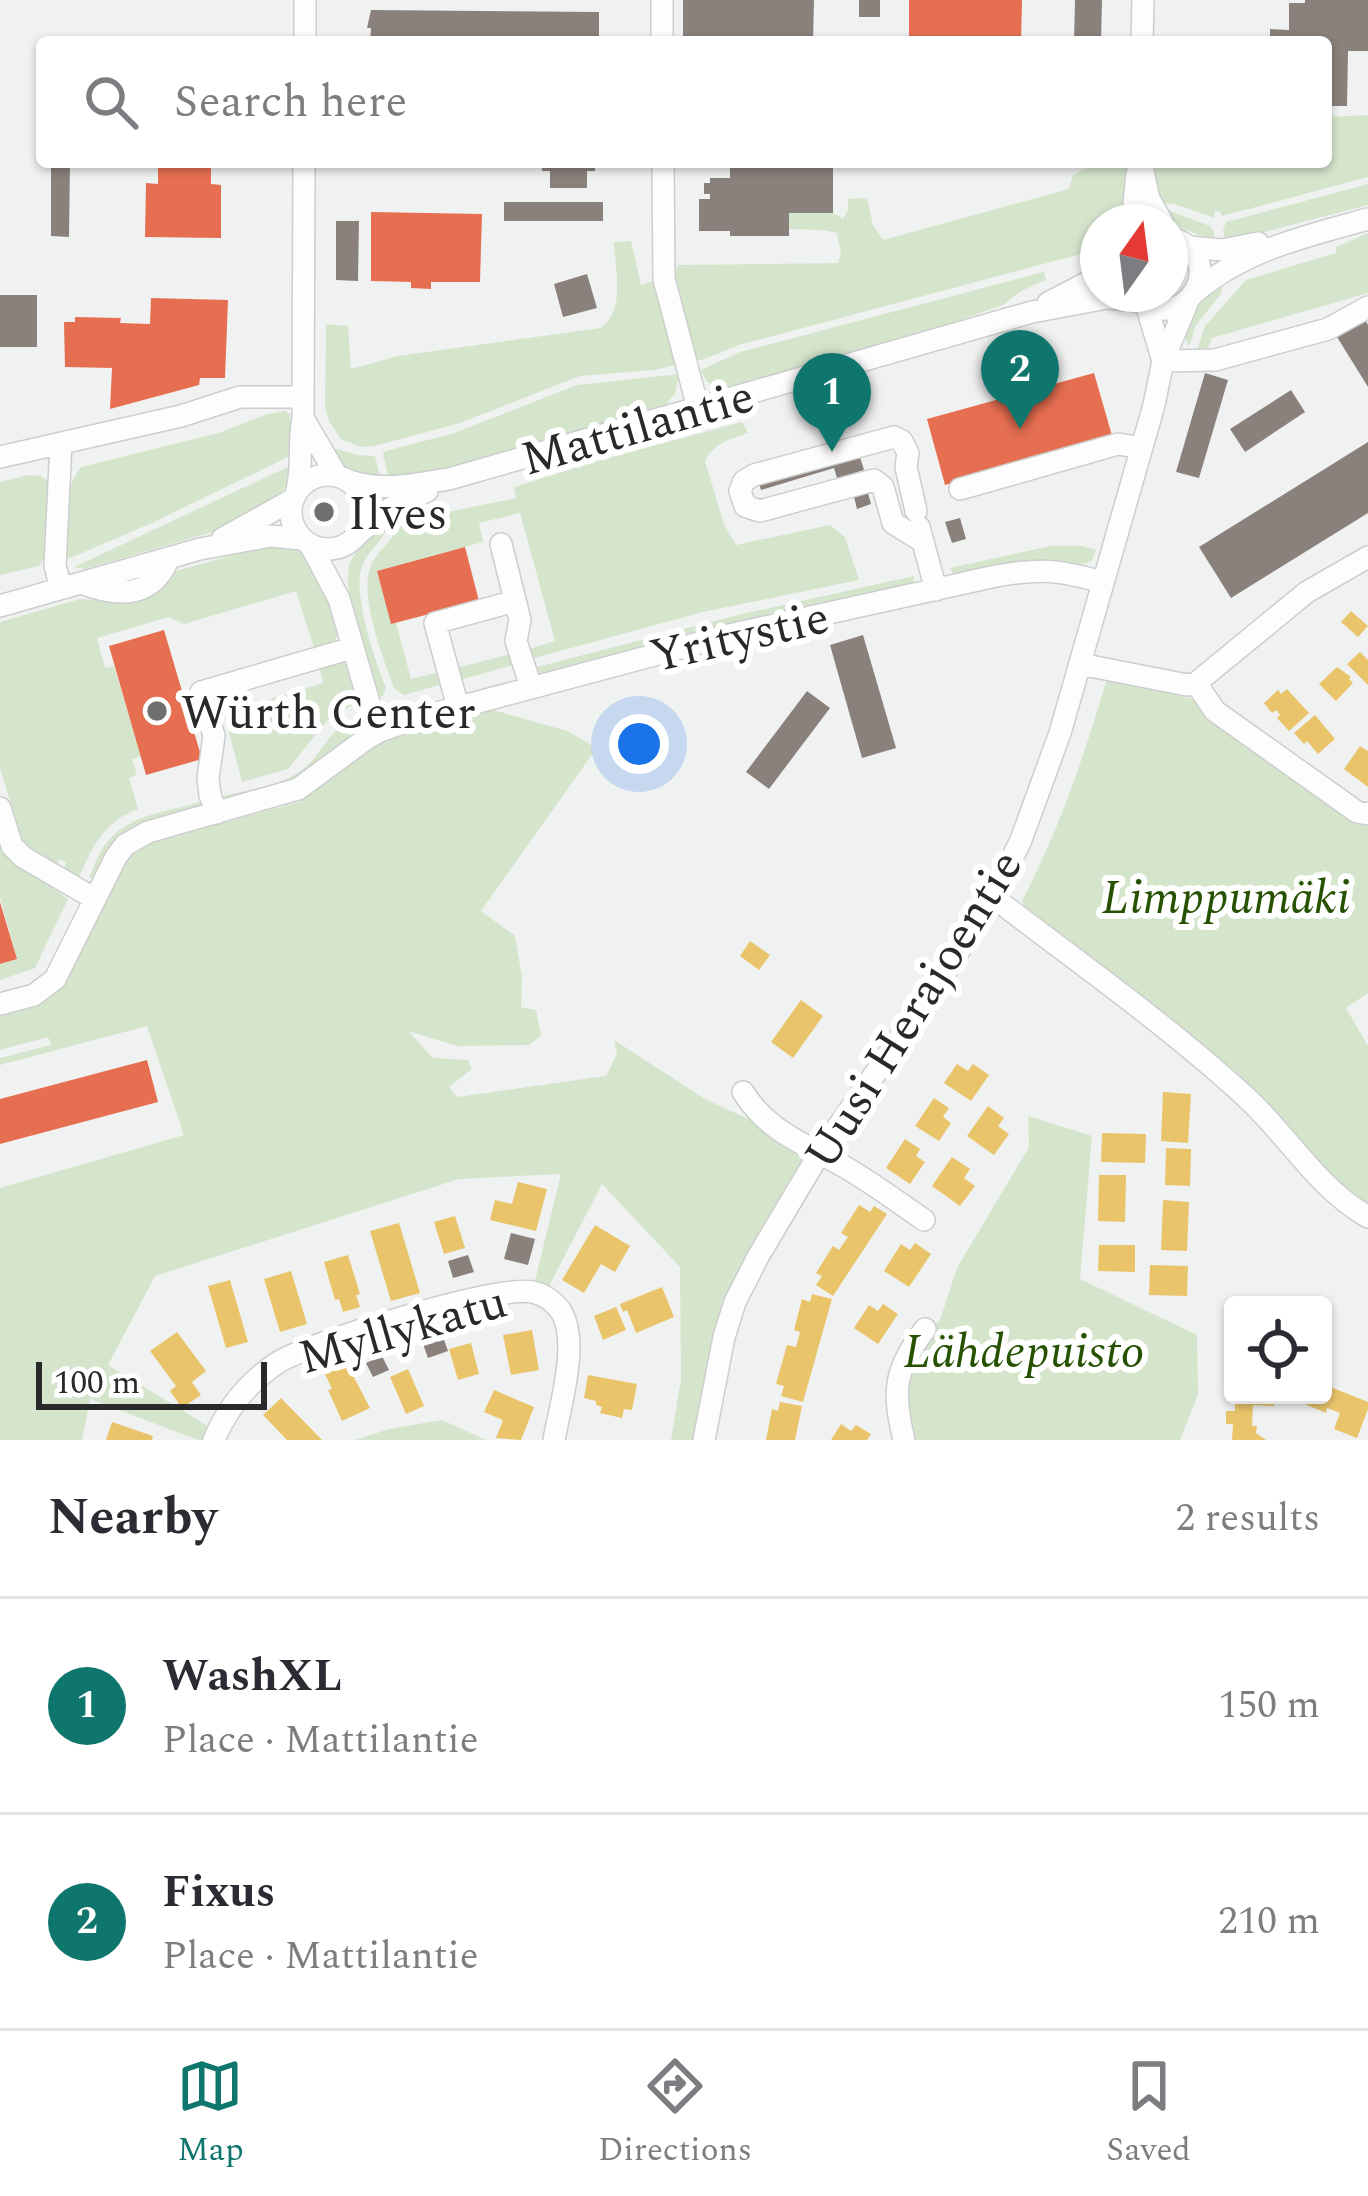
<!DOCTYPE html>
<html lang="en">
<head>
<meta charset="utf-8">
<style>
  :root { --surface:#fff; --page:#f2f2f3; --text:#2b2b33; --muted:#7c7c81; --line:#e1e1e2; --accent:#0f766e }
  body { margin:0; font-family:Spectral,serif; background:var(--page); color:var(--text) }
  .controls { position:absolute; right:36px; bottom:36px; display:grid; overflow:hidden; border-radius:12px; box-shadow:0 3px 9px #0004 }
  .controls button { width:108px; height:108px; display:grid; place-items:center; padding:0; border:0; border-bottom:3px solid var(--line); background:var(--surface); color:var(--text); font:60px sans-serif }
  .compass { position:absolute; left:1080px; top:204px; width:108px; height:108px; border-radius:50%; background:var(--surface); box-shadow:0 3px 9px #0004; rotate:14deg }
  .scale { position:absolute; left:36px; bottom:30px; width:231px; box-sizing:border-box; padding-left:12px; border:6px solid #282929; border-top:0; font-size:33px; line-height:42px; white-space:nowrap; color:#282929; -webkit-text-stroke:9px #fff; paint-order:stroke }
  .you { position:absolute; left:639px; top:744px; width:42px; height:42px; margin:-30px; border:9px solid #fff; border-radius:50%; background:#1a73e8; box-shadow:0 0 0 18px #1a73e833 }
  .badge { display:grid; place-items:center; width:78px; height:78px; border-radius:50%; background:var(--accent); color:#fff; font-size:39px; font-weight:700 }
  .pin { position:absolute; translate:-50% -99px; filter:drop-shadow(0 3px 6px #0008) }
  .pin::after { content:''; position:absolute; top:63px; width:42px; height:36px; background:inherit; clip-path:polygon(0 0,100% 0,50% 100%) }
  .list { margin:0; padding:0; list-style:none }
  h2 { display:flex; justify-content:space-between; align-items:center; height:156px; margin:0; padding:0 48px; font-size:51px }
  h2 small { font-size:39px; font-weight:400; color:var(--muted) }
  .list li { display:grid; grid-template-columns:78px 1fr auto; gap:36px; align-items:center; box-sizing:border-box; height:216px; padding:0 48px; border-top:3px solid var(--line) }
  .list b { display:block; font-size:45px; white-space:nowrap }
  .list p { margin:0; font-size:39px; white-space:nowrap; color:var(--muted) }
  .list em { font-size:39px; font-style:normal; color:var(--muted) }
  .icon { flex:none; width:66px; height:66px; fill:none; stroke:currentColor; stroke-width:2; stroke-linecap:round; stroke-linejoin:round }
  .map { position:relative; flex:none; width:1368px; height:1440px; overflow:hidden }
  .search { position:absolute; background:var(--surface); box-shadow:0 3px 9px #0004; left:36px; right:36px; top:36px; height:132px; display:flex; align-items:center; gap:30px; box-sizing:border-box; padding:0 42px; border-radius:12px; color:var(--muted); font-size:45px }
  .sheet { height:588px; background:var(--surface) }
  nav { display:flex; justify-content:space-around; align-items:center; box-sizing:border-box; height:168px; border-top:3px solid var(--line); background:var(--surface); font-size:33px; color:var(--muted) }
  nav a { display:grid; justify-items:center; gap:6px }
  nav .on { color:var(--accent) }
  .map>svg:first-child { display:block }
  .green { fill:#d4e5cc }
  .homes { fill:#e9c46a }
  .shops { fill:#e76f51 }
  .industry { fill:#8a817c }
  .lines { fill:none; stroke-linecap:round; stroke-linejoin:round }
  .minor-casing { stroke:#cccece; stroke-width:24 }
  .minor { stroke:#fdfdfd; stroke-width:21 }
  .poi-dot { fill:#6e6f6f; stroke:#fff; stroke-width:4.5 }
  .labels { text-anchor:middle; stroke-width:12; stroke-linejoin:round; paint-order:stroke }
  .street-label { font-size:48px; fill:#282929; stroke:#fff }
  .poi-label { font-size:48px; fill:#282929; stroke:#fff; text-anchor:start }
  .park-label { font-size:48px; font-style:italic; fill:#265100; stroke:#fff }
</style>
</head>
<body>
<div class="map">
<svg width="1368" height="1440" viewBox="0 0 1368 1440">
  <rect width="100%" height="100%" fill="#f0f2f2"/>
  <!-- green -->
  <path class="green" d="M1368 115V177L1222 216 1220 211 1214 212 1215 218 1174 204 1159 203 1150 162H1326V117Z
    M1100 162H1131L1127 215 1119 222H1098V243L1085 253 739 345 702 360H696C687 332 666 292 678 265L838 263 841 254 837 233 823 230 789 229V213H833L843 219 848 210V199L867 198 873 225 883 240 1069 189 1073 175Z
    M1368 184V205L1226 242 1223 230 1226 222Z
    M1170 211 1210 226 1213 230 1216 242 1179 227 1164 213Z
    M1368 233V293L1212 338 1207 351 1197 350 1205 326 1246 280 1336 253V247Z
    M631 241 641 285 655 280 679 364 655 370 580 376 460 423 374 446 361 447 341 439 329 421 325 408 326 324 348 326 351 369 398 356 600 328C626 312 615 269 614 242Z
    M1044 272 1046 280 1021 291 1003 305 940 327 733 387 718 390 706 381 701 370 740 352Z
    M1224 277 1221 294 1196 325 1189 347 1182 330 1199 301Z
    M679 374 675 393 666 405 464 464 403 480 389 481 383 452 454 433 577 385Z
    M285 411 290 414 294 454 152 523 68 559C59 532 63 490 81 467L219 433 267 414Z
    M742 422 748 433C730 439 714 443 705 461L724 524 736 545 830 525 845 537 859 580 703 612 531 659 529 649 555 641 520 513 479 523 483 542 377 571 391 623H396L411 679 440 672 443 684 404 695 394 688C383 658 357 592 372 563 380 548 395 540 398 522L516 498 514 487 597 461Z
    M337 449 357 455 375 456 381 481 352 472 329 451Z
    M292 465 290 480 277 498 216 531 85 569 74 567Z
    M29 475 40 476 50 482 47 554 39 566 0 575V482Z
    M388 518C390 538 368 548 362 567 352 591 375 663 386 687L383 696 378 698C369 669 338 587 351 561 359 545 376 530 388 518Z
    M268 545C278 546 289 546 298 550 320 561 336 614 337 637L333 642 314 648 296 591 184 624 169 617 97 638 105 668 114 666 141 756 132 759 137 775 129 778 138 809C104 821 91 849 78 880L63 870 66 863 60 859 56 865 23 843 0 768V622L80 599 123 602 148 592 176 571Z
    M1050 546H1082L1096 550 1092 561C1076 568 1061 560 1043 560 1014 559 983 569 954 575L950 568Z
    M914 576 913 585 740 622 544 673H540L537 667 738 615Z
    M511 654 513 665 460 680 456 668Z
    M337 661 346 664 357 703 335 714 326 722 288 769 242 782 224 713 323 683 319 666Z
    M1107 679 1192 699 1221 727 1368 824V993L1346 1008 1368 1046V1209L1025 909 1022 901C1059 830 1084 756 1107 679Z
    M490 709 567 731 590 744 593 753 481 911 515 936 522 977 521 1007 536 1010 541 1036 529 1045 457 1046 408 1031 433 1058 468 1060 472 1069 449 1087 457 1097 606 1076 617 1054 614 1040 705 1099 768 1128 807 1154C774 1207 738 1260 718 1320 706 1359 701 1400 694 1440H671L681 1379 680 1267 602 1184 547 1290 534 1285 561 1174 459 1179 155 1276 108 1365 211 1428 207 1440H198L90 1399 82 1440H0V1188L184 1135 147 1026 0 1065V1058L51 1045 48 1037 0 1050V1014C32 1005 48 1004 69 976L122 867 131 853 144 844 299 802 377 745 399 735Z
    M360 716C355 739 320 765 299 777 277 789 247 794 223 802L221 797C245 790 275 787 296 774 323 759 327 725 360 716Z
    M200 802 204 806C172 816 126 820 107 852 101 860 98 870 94 879L89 877C95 865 99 851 108 841 129 815 169 811 200 802Z
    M0 843 9 858 68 899 35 968 0 980V964L17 959 0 897Z
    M1028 1116 1092 1136 1080 1279 1197 1335 1198 1394 1180 1440H903L907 1353 940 1320 957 1268 1029 1147Z
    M442 1420 486 1440H355L389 1429Z"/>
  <!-- homes -->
  <path class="homes" d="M1351 611 1368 626 1358 637 1341 622Z
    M1360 652 1368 660V685L1347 664Z
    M1337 667 1351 677 1349 679 1353 683 1336 701 1319 684Z
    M1287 689 1309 713 1289 731 1277 718 1280 715 1276 710 1272 713 1264 703 1278 690 1281 694Z
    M1315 715 1335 739 1318 754 1307 741 1304 744 1294 733Z
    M1360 746 1368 751V787L1344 769Z
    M750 941 770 955 759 970 740 956Z
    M801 1000 823 1016 793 1058 771 1042Z
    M957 1064 968 1071 973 1064 989 1075 971 1101 944 1083Z
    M1163 1092 1191 1094 1188 1143 1161 1141Z
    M934 1098 949 1108 943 1117 951 1123 939 1141 915 1126Z
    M988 1106 1004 1118 998 1126 1009 1134 994 1155 967 1136Z
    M1102 1133 1146 1134 1145 1163 1101 1162Z
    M905 1139 920 1149 916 1156 925 1162 910 1184 886 1168Z
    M1166 1148 1191 1149 1190 1186 1165 1185Z
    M952 1157 970 1169 964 1178 975 1186 960 1206 932 1186Z
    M1099 1175H1126L1125 1222 1098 1221Z
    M518 1182 547 1189 536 1231 490 1220 495 1200 512 1204Z
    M1163 1200 1189 1202 1187 1251 1161 1250Z
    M859 1205 870 1212 874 1206 887 1214 833 1296 816 1285 822 1276 816 1273 833 1246 839 1250 848 1237 841 1233Z
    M455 1216 465 1248 444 1254 434 1222Z
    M399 1223 420 1293 391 1301 370 1231Z
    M595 1225 630 1246 615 1272 601 1264 584 1293 562 1280Z
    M915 1243 931 1254 909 1287 884 1271 901 1244 910 1250Z
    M1099 1245H1135V1272L1098 1271Z
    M348 1255 360 1294 356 1295 360 1307 343 1312 339 1299 335 1300 324 1262Z
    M1150 1265 1188 1266 1187 1296 1149 1295Z
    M291 1271 307 1324 280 1332 264 1279Z
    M230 1280 248 1342 226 1348 208 1286Z
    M662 1287 674 1317 636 1333 627 1310 623 1312 620 1304Z
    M812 1294 832 1299 803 1402 781 1396 784 1386 776 1384 787 1345 796 1347 800 1332 794 1330 802 1299 810 1302Z
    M883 1304 898 1314 878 1344 854 1328 869 1305 878 1311Z
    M616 1307 626 1330 603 1340 594 1316Z
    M532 1330 539 1370 511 1375 503 1335Z
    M177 1332 206 1371 192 1382 201 1395 182 1408 170 1391 176 1386 150 1351Z
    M471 1343 479 1374 458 1380 449 1349Z
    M347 1364 370 1408 342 1421 328 1390 332 1389 325 1374Z
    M408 1369 424 1406 406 1414 390 1377Z
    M588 1375 637 1384 632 1410 624 1409 622 1418 600 1413 602 1407 596 1405V1401L584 1398Z
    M1323 1384 1368 1402V1409L1357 1438 1334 1429 1340 1413 1327 1408 1326 1413 1300 1402 1302 1395H1323Z
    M494 1390 534 1407 521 1440 496 1438 503 1420 484 1412Z
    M1235 1395H1274V1406L1253 1405 1252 1426H1257L1256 1433 1266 1440H1232L1233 1424H1226V1411H1235Z
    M281 1398 322 1440H287L263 1415Z
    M780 1402 802 1406 795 1440H766L772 1409 778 1411Z
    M112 1422 153 1436 152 1440H106Z
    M841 1424 851 1431 856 1425 871 1434 867 1440H831Z"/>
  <!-- shops -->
  <path class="shops" d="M909 0H1022L1021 42H909Z
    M158 162H211V184L221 185V238L145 237 146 183 158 184Z
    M371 212 482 214 480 282H431V289L411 288V282L371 281Z
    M151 298 228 300 225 378H200L199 385 110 409 112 368 65 367 64 322H75V317L121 318 120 323 150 324Z
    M1094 373 1113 439 945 485 927 419Z
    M465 547 479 601 391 624 377 571Z
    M164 630 202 759 146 775 109 646Z
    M0 902 17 959 0 964Z
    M147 1060 158 1102 0 1144V1099Z"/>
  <!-- industry -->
  <path class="industry" d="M683 0H814L813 42H683Z
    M859 0H880V17H859Z
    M1075 0H1102L1101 42H1074Z
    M1305 0H1368V51H1348L1347 106H1326V42H1270V29L1289 30V3H1305Z
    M371 10 599 12V42H370L371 28H367Z
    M51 162H70L69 237 51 236Z
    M542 162H595V171H587V188H550V171H542Z
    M730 162H833V213H789V236H730V231H699V199H710V194H704V183H710V178H730Z
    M504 202H603V221H504Z
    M336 221H359L358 281 336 280Z
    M587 274 597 308 563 317 554 284Z
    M0 295H37V347H0Z
    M1365 319 1368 325V387L1337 337Z
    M1205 373 1228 380 1199 478 1176 472Z
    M1291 390 1305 412 1245 452 1230 429Z
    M854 438 864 470 837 478 834 468 761 490 754 467Z
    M1368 442V513L1231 598 1199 547Z
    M868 493 871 504 857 509 854 497Z
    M960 518 966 539 952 543 945 522Z
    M863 635 896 748 862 758 830 645Z
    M807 691 830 708 769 789 746 772Z
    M511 1233 535 1239 528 1265 504 1259Z
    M468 1255 474 1272 453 1278 448 1261Z
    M442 1334 448 1351 428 1358 422 1341Z
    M382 1356 389 1370 373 1377 366 1363Z"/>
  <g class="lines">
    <!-- minor casing -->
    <g class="minor-casing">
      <path id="minor" d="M662 0V42
        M305 42V0
        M1142 42 1143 0
        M663 162 664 279 698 408
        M1141 162 1149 199 1162 222
        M1137 222 1134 203 1137 174
        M1189 247 1222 250 1258 243
        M1194 293C1244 250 1306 236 1368 219
        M1134 294C1181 343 1235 259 1170 237
        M1048 303 1098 277
        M1146 304 1163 361
        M1163 361 1215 360 1328 329 1368 307
        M303 418 337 476
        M61 443 55 566 61 588
        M0 457 181 416 240 397H302
        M291 512a37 37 0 1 1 74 0a37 37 0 1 1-74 0Z
        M349 481C383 492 414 484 449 479L1032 312 1107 298 1140 301
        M960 489 1118 444 1142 448
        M297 490C303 466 298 443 303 418L304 162
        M916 511 906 467 908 453 902 441 894 437 754 475 744 481 740 491 745 506 760 511 874 480 883 487 893 523 922 541
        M919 527 936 590
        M360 532 391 508 427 491
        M222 539 292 500
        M501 544 520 620 516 641 531 687
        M311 546 339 599 370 706 380 731
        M81 583C117 597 152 599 169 558
        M0 606 200 549 270 536 302 539
        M1080 664 1187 685 1196 683
        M1196 683 1215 711 1357 812 1368 814
        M1196 683 1307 592 1368 557
        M458 707 435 623 515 601
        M0 808 12 846 23 857 95 899
        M217 813 210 795 208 778 214 736 201 692 352 648
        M993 897C1079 963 1169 1026 1249 1100 1290 1139 1318 1188 1368 1217
        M0 1004 34 995 55 979 116 857 125 845 148 832 298 789 366 739 380 731 411 720 729 635 996 576C1040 568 1060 570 1102 582
        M743 1092C769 1133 804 1143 843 1166 871 1182 898 1202 924 1220
        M214 1440C227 1408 249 1382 277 1363 310 1342 497 1285 533 1292 545 1295 556 1303 562 1313 579 1344 560 1406 554 1440
        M704 1440 724 1337 735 1302 759 1255 819 1154 937 985 993 897 1021 840 1060 733 1154 405 1163 361 1188 301
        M904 1440C892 1390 894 1371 925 1329"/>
    </g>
    <!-- minor -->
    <use href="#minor" class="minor"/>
  </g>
  <!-- markers -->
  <g class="poi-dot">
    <circle cx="324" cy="512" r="12"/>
    <circle cx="157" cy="711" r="12"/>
  </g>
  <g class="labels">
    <!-- street labels -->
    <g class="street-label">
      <text transform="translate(637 426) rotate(-16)" y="17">Mattilantie</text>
      <text transform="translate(739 635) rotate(-13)" y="17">Yritystie</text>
      <text transform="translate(912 1009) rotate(-58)" y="17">Uusi Herajoentie</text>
      <text transform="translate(402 1328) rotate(-16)" y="17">Myllykatu</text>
    </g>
    <!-- poi labels -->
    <g class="poi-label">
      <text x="348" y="529">Ilves</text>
      <text x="181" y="728">Würth Center</text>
    </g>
    <!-- park labels -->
    <g class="park-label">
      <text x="1226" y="913">Limppumäki</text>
      <text x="1024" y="1367">Lähdepuisto</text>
    </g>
  </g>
</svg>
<div class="controls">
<button><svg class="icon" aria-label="locate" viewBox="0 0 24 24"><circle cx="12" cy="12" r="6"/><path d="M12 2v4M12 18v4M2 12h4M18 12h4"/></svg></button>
</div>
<svg class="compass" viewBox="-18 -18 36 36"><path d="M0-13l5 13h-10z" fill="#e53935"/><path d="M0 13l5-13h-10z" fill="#7c7c81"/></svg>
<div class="scale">100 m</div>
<div class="you"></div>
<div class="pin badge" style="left:832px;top:452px">1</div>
<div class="pin badge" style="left:1020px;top:429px">2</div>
<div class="search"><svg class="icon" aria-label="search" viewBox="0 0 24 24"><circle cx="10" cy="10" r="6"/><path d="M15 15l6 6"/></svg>Search here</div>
</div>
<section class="sheet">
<h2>Nearby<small>2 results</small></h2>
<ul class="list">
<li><span class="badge">1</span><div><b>WashXL</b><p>Place · Mattilantie</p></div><em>150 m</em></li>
<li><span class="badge">2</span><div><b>Fixus</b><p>Place · Mattilantie</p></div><em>210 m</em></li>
</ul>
</section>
<nav>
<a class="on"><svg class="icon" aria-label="map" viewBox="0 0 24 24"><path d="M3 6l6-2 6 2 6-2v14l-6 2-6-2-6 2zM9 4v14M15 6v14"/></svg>Map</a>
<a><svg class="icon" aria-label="directions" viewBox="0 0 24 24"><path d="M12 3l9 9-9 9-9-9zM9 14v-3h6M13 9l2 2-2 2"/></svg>Directions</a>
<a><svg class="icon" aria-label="saved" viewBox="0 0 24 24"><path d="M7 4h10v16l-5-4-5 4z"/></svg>Saved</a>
</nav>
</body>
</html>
